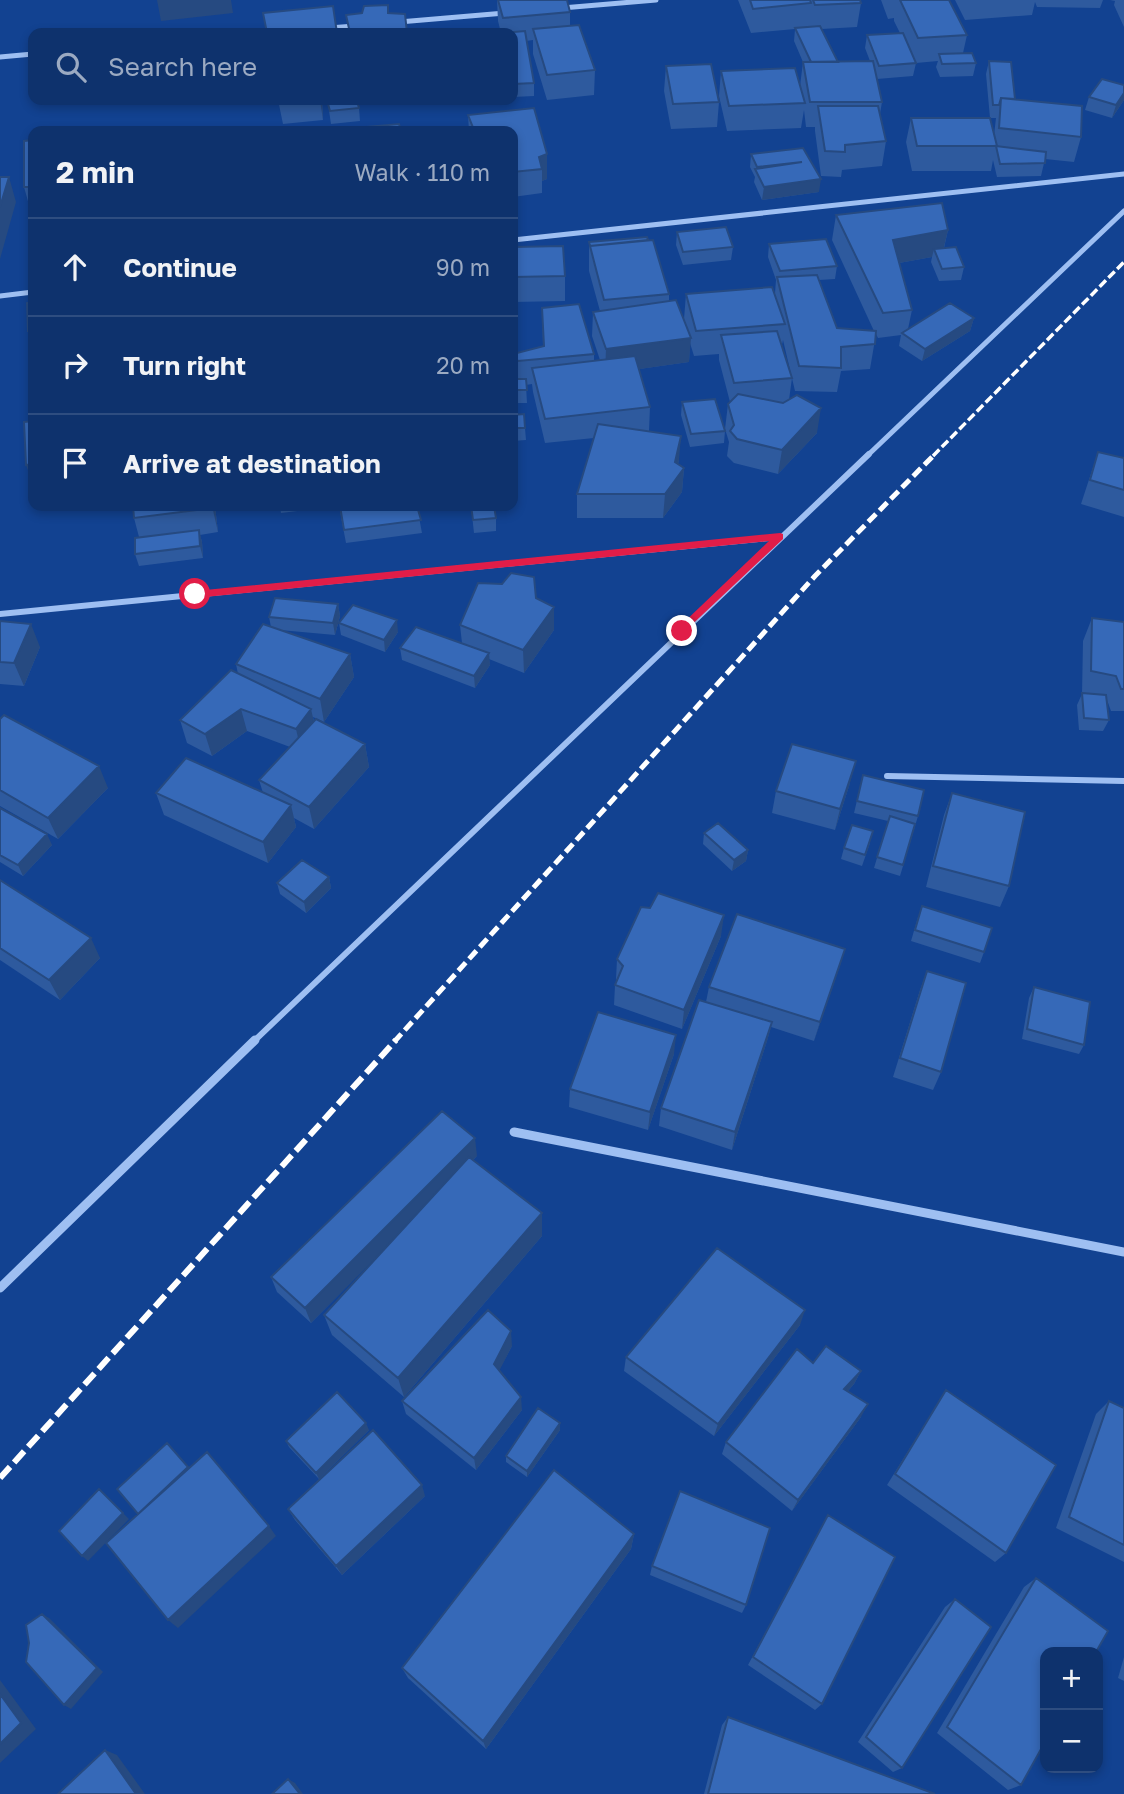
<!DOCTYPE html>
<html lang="en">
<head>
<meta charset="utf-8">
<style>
  :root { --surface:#0e326d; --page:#1c3e75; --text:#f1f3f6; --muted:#9baac2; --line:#2e4d80 }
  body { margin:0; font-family:"Golos Text",sans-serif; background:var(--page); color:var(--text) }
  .controls { position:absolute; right:21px; bottom:21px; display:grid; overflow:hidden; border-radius:14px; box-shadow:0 4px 10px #0003 }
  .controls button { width:63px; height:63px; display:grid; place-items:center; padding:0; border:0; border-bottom:2px solid var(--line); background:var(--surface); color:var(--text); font:35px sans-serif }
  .stop { position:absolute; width:21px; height:21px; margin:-16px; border:5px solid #e11d48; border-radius:50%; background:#fff }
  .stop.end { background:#e11d48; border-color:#fff; box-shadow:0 2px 7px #0008 }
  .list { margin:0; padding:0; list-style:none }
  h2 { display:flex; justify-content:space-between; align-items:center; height:91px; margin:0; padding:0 28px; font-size:30px }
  h2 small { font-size:23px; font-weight:400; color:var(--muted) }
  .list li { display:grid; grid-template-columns:46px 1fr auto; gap:21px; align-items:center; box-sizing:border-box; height:98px; padding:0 28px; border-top:2px solid var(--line) }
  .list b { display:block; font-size:26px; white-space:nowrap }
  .list em { font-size:23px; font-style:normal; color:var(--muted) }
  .icon { flex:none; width:38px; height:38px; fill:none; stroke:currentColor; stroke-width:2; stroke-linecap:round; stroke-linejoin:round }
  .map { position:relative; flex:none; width:1124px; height:1794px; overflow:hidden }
  .search { position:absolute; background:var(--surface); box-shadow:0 4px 10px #0003; left:28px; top:28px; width:490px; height:77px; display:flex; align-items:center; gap:18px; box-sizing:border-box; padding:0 24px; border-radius:14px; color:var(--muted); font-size:26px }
  .panel { position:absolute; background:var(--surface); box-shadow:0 4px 10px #0003; left:28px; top:126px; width:490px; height:385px; border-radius:14px }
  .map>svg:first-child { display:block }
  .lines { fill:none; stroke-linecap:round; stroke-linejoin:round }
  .street-far2 { stroke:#9ebff2; stroke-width:5 }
  .street-far1 { stroke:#9ebff2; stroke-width:6 }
  .street { stroke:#9ebff2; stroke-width:9 }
  .rail-far2 { stroke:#fff; stroke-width:3.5; stroke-dasharray:9 3.5; stroke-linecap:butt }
  .rail-far1 { stroke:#fff; stroke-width:5; stroke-dasharray:11 5; stroke-linecap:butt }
  .rail { stroke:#fff; stroke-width:6; stroke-dasharray:15 6; stroke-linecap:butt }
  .wall { fill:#2e5a9e; fill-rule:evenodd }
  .shaded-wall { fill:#264a81 }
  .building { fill:#3669b8; stroke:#264a81; stroke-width:2 }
  .route { fill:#e11d48 }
</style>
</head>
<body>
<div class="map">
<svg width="1124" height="1794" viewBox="0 0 1124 1794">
  <rect width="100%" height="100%" fill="#124291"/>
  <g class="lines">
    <!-- street-far2 -->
    <path class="street-far2" d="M562 8 656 0
      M399 22 505 13
      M329 28 355 26
      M0 57 33 54
      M513 240 1124 174
      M0 296 33 292
      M867 456 1124 211"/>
    <!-- street-far1 -->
    <path class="street-far1" d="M0 614 779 537
      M887 776 1124 781
      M253 1042 869 454"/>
    <!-- street -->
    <path class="street" d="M514 1132 1124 1252
      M0 1288 255 1040"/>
    <!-- rail-far2 -->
    <path class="rail-far2" d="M933 456 1124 262"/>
    <!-- rail-far1 -->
    <path class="rail-far1" d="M394 1042 815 576 935 454"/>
    <!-- rail -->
    <path class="rail" d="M0 1478 396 1040"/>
  </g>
  <!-- wall -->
  <path class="wall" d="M497 0H567L570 12V25L595 70 594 95 547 100 533 54V40L526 41 534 83V96L513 97V33H501L498 21Z
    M738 0H860L861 3 857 27 822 29 838 62 870 61 865 48 867 35 900 33 894 21V18L888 19 881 0H949L967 35 963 53 976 63 973 76 940 77 936 67 938 61 916 63 913 76 877 79 882 102 880 114 886 141 882 166 842 170 841 177 821 176 815 131V127H806L804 110 801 128 727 131 719 96 721 71 800 86 803 62 794 41 795 29 751 33Z
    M955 0H1103L1100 8 1037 7 1035 2 1032 15 965 20Z
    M1110 0H1124V27L1114 5 1115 1Z
    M989 61 1015 99 1081 137 1074 162 1045 159 1041 176 997 177 993 160 991 171H912L906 142 911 118H990L986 74ZM990 118H996L994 135Z
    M666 66 719 102 717 127 671 129 664 91Z
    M1124 85V100L1112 118 1085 110 1089 97Z
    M278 100H322L323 120 283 124Z
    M328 104 359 108 360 121 331 124Z
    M534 108 547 154V179L542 181V193L513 197V131H469L468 115Z
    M33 140V212H31L24 187Z
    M803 148 819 192 762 200 754 182 755 177 750 167 751 154Z
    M836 215 948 230 944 248 964 267 961 280 939 281 931 262 932 257 899 263 912 310 908 329 974 318 970 331 922 361 899 346 901 335 878 338 876 334 870 369 841 371 837 392 795 391 783 340 782 345 792 378 789 400 817 433 778 474 734 463 727 456 729 442 725 429 728 404 730 402 719 360V354L694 356 690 343 689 362 639 369 650 407 649 431 679 460 678 464 684 468 682 492 663 518H577V494L594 438 545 443 533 392 532 384 526 385 527 403H513V379H514L513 354 543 347 542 308 594 354V361L600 360 592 336 593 312 600 311 589 271V242L669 294V301L684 319 686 294 775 293 776 280 768 257 769 244 837 266 835 279 819 280 837 328 874 331 832 240Z
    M677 232 733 247 731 260 683 265 676 245Z
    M513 247 565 276V301L513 302Z
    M682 402 725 431 724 443 690 447 681 415Z
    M513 415 525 428 526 440 513 441Z
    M1098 452 1124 458V517L1081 504Z
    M133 506H215L218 532 200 535 202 542 203 558 139 566 135 554 139 537 134 518Z
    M280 506H330V507L281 513Z
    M339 506H417L422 533 346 543Z
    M471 506 496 518V531L474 533Z
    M536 598 554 607V630L524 673 489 659 490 665 475 688 402 660 400 648 462 643 460 625Z
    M338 604 340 616 335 635 280 630 350 654 354 677 324 722 313 717 314 721 365 744 369 767 314 829 294 818 296 827 268 863 164 815 156 793H263L259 780 290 747 247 731 212 756 187 743 180 720 238 674 236 664 271 627 269 617Z
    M1092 618 1124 622V711H1111L1107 700 1109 720 1103 731 1079 730 1077 705 1082 694 1083 641Z
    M0 621 40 647 24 686 0 684Z
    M339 623 398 632 385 652 341 635Z
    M0 719 108 788 58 839 0 806Z
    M863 775 918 816 900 876 874 868 888 821 854 813Z
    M850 783 835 830 772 813 776 791Z
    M952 793 1009 886 1000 907 926 887 944 815Z
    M0 808 52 845 23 876 0 862Z
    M704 833 748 850 746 861 732 871 703 844Z
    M870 843 862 866 841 859 844 848Z
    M329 877 331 888 306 913 280 894 277 883Z
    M0 880 100 958 60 1000 0 960Z
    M918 917 984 952 980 963 911 941Z
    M721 936 682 1029 614 1005 615 985 617 980 616 979 617 959Z
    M845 949 814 1041 771 1027 767 1041 732 1150 659 1126 661 1108 706 1002 709 987Z
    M927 971 941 1072 933 1090 893 1077 920 990Z
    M1034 987 1084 1045 1079 1054 1022 1039 1029 998Z
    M674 1054 648 1130 569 1107 570 1089Z
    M477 1156 473 1160 542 1213V1236L404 1397 332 1335 324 1315 389 1244 311 1323 277 1292 271 1277Z
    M800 1325 714 1436 624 1371 626 1357Z
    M512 1346 499 1370 522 1410 476 1470 406 1414 402 1401Z
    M813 1363 861 1371 854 1384 848 1391 861 1417 792 1511 722 1454 726 1442Z
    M946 1390 1006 1553 995 1562 887 1485Z
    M1109 1401 1124 1408V1562L1056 1528 1096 1414Z
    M560 1423V1430L527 1477 506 1462V1456Z
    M369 1430 319 1479 289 1447 286 1441Z
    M425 1496 342 1575 295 1520 288 1509Z
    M828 1515 822 1704 815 1710 748 1665Z
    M634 1534 631 1549 486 1749 408 1678 402 1668Z
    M652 1566 746 1605 742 1613 650 1575Z
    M1036 1578 1021 1785 1008 1790 937 1733 1024 1587Z
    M955 1599 902 1768 893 1772 858 1742 945 1607Z
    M1124 1657V1681L1118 1678Z
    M728 1717 935 1794H704L722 1725Z"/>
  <!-- shaded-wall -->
  <path class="shaded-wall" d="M157 0H231L233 13 161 21Z
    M1124 93V100L1112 118 1116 105Z
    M320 100H322L323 120Z
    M547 154V179L542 181V169L539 157Z
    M9 177 16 202 0 259V207Z
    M821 179 819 192 762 200 764 187Z
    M948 230 942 255 934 249 932 257 888 265 893 240Z
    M974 318 970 331 922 361 925 349Z
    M28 331H33V344H32Z
    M691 338 689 362 605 374 606 349Z
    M821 408 817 433 778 474 782 450Z
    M681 436 679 460 674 482 684 468 682 492 663 518 665 494Z
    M33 464V484L26 465Z
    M212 506H215L218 532Z
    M199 530 202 542 203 558 200 546Z
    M338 604 340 616 335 635 333 623Z
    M554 607V630L524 673 523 650Z
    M397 620 398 632 385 652 384 640Z
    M31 624 40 647 24 686 14 663Z
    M489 653 490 665 475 688 474 676Z
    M350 654 354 677 324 722 320 699Z
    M241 709 247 731 212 756 205 734Z
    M311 709 316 731 301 751 296 729Z
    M365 744 369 767 314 829 309 807Z
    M856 761 850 783 835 830 840 809Z
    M99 766 108 788 58 839 48 818Z
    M291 805 296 827 268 863 263 842Z
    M47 834 52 845 23 876 18 865Z
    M748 850 746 861 732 871 734 860Z
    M329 877 331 888 306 913 304 902Z
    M724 915 721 936 682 1029 684 1010Z
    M91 938 100 958 60 1000 49 980Z
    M845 949 839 969 814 1041 820 1022Z
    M772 1022 767 1041 732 1150 735 1132Z
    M676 1035 674 1054 648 1130 650 1112Z
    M475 1138 477 1156 311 1323 305 1308Z
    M542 1213V1236L404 1397 398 1378Z
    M805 1310 800 1325 714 1436 718 1424Z
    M511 1331 512 1346 496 1377 494 1364Z
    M861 1371 854 1384 838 1402 844 1389Z
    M521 1397 522 1410 476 1470 474 1458Z
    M868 1404 861 1417 792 1511 798 1500Z
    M366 1423 369 1430 319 1479 316 1473Z
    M560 1423V1430L527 1477V1471Z
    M422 1485 425 1496 342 1575 336 1566Z
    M123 1513 129 1519 88 1561 82 1556Z
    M269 1526 276 1536 178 1628 168 1620Z
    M634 1534 631 1549 486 1749 483 1741Z
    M42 1614 49 1618 103 1672 71 1709 64 1705Z
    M0 1680 36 1729 0 1763Z
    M105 1750 117 1755 145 1794H136Z
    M288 1779 295 1783 303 1794H300Z"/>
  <!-- building -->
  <path class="building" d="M498 0H567L570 12 503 18Z
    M750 0H810L811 3 753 9Z
    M813 0H860L861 3 815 5Z
    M900 0H949L967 35 918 38Z
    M388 5V13L405 14 407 33H350L346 15 362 13 364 6Z
    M333 6 337 33H267L263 13Z
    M579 25 595 70 547 75 533 29Z
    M820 26 838 62H811L795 28Z
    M525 31 534 83 513 84V33H503Z
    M903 33 916 63 879 66 867 35Z
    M972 53 976 63 942 64 939 54Z
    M873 61 882 102H810L803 62Z
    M989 61 1011 62 1015 99 1001 98 999 105H993Z
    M711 64 719 102 673 104 666 66Z
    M795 68 805 103 729 106 721 71Z
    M1102 79 1124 85V93L1116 105 1089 97Z
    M1001 98 1082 106 1081 137 999 128Z
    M357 101 359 108 330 111 328 104Z
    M818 106H878L886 141 845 145V152L825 151Z
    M534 108 547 154 539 157 542 169 513 172V131H470L474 130 468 115Z
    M911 118H990L997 146H917Z
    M399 124 401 131H367V127Z
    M33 140V187H24V141Z
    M996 146 1046 152 1045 163 1000 164Z
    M803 148 821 179 764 187 755 169 802 162 757 167 751 154Z
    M0 177H9L0 207Z
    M942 203 948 230 893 240 912 310 883 313 836 215Z
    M726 227 733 247 683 252 677 232Z
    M647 237 648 240 590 246 589 242Z
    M826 239 837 266 780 271 769 244Z
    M653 240 669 294 604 300 590 246Z
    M563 246 565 276 513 277V247Z
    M956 247 964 267 942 269 934 249Z
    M817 275 837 328 876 331 875 344 841 347V368L799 366 777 277Z
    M772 287 785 324 696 331 686 294Z
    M676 300 691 338 606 349 593 312Z
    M33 302V331H28L27 303Z
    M950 303 974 318 925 349 902 333Z
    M579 304 594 354 518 361 513 354 544 346 542 308Z
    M777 331 792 378 734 383 721 335Z
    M635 356 650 407 545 419 532 368Z
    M513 379H526L527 390H513Z
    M738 394 783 403 797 395 821 408 782 450 737 439 730 431 734 425 728 404Z
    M715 399 725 431 691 434 682 402Z
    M524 414 525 428H513V415Z
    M33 421V464L26 465 24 422Z
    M598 424 681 436 675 462 684 468 665 494H577Z
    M1098 452 1124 458V490L1090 480Z
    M133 506H212V508L134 518Z
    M340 506H417L421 520 344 530Z
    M471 506H494L496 518 473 520Z
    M199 530 200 546 135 554V538Z
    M511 573 534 577 536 598 554 607 523 650 460 625 478 583 502 584Z
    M275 598 338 604 333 623 269 617Z
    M353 605 397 620 384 640 339 623Z
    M1092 618 1124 622V689H1121L1116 676 1091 671Z
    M0 621 31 624 14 663 0 662Z
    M263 624 350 654 320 699 236 664Z
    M416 627 489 653 474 676 400 648Z
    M231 670 311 709 296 729 241 709 205 734 180 720Z
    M1082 693 1106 695 1109 720 1084 718Z
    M4 715 99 766 48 818 0 790V719Z
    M316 719 365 744 309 807 259 780Z
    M792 744 856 761 840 809 776 791Z
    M186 758 291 805 263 842 156 793Z
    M863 775 924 790 918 816 857 801Z
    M952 793 1025 812 1009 886 933 866Z
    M0 808 47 834 18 865 0 855Z
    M890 816 915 824 903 865 877 857Z
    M718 823 748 850 734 860 704 833Z
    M852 825 873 831 865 855 844 848Z
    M302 860 329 877 304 902 277 883Z
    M0 880 91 938 49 980 0 948Z
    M658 893 724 915 684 1010 615 985 623 966 617 959 641 907 650 908Z
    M922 906 992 928 984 952 915 930Z
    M737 914 845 949 820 1022 709 987Z
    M927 971 966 983 941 1072 900 1058Z
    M1034 987 1090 1002 1084 1045 1027 1029Z
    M699 1000 772 1022 735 1132 661 1108Z
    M598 1012 676 1035 650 1112 570 1089Z
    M442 1111 475 1138 305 1308 271 1277Z
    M469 1157 542 1213 398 1378 324 1315Z
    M717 1248 805 1310 718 1424 626 1357Z
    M488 1310 511 1331 494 1364 521 1397 474 1458 402 1401Z
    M826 1346 861 1371 844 1389 868 1404 798 1500 726 1442 797 1349 813 1363Z
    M946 1390 1056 1465 1006 1553 895 1474Z
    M337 1392 366 1423 316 1473 286 1441Z
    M1109 1401 1124 1408V1545L1069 1517Z
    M538 1408 560 1423 527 1471 506 1456Z
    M373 1430 422 1485 336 1566 288 1509Z
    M167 1443 188 1467 138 1514 117 1489Z
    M207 1452 269 1526 168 1620 106 1543Z
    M554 1470 634 1534 483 1741 402 1668Z
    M99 1489 123 1513 82 1556 59 1531Z
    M680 1491 770 1528 746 1605 652 1566Z
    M828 1515 895 1557 822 1704 753 1657Z
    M1036 1578 1108 1631 1096 1652H1045V1742L1021 1785 947 1727Z
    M955 1599 991 1627 902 1768 866 1737Z
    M42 1614 97 1668 64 1705 26 1662 29 1643 26 1625Z
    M0 1694 21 1723 0 1744Z
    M728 1717 935 1794H708Z
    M105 1750 136 1794H58Z
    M288 1779 300 1794H272Z"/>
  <!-- route -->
  <path class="route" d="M780 533 783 534V539L682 634 677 631 678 628 769 541 195 598 190 594 195 591Z"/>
</svg>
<div class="controls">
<button>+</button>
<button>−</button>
</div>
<div class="stop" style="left:195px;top:594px"></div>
<div class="stop end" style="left:682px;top:631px"></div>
<div class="search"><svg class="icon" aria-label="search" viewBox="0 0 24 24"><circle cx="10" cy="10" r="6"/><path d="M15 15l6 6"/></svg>Search here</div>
<section class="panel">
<h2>2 min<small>Walk · 110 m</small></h2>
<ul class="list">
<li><svg class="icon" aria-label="ahead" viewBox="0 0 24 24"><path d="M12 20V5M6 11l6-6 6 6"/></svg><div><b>Continue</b></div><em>90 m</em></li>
<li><svg class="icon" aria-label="right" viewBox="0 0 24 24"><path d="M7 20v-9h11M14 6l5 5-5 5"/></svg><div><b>Turn right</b></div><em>20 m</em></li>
<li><svg class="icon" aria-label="arrive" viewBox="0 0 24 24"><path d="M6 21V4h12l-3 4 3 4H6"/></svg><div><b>Arrive at destination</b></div></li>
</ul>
</section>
</div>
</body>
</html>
